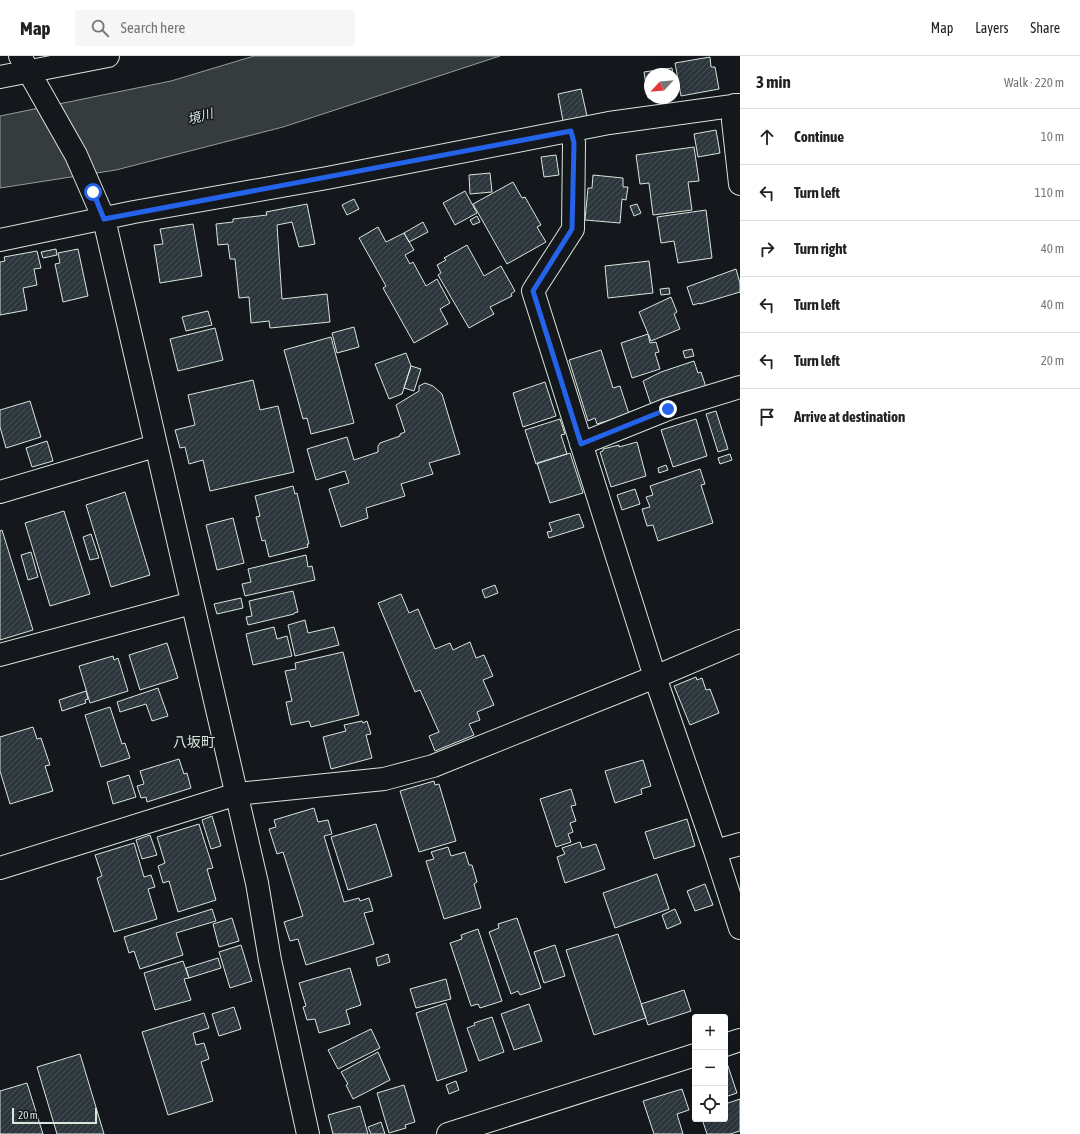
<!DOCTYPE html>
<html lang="en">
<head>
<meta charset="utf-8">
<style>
  :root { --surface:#fff; --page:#f6f6f6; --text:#222; --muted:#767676; --line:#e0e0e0 }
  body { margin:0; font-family:"Asap Condensed","Noto Sans JP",sans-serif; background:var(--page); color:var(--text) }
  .controls { position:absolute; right:12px; bottom:12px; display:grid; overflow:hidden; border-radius:4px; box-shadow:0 4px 16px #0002 }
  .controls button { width:36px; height:36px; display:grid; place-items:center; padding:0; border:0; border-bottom:1px solid var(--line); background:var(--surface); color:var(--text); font:20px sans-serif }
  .compass { position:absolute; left:644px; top:12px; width:36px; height:36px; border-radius:50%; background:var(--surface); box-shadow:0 4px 16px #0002; rotate:244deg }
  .scale { position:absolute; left:12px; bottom:10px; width:85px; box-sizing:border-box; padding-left:4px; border:2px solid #d8e6dc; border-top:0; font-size:11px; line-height:14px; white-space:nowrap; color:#d8e6dc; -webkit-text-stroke:3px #14181c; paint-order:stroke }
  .stop { position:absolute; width:12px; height:12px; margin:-9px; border:3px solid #2563eb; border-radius:50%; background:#fff }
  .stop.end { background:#2563eb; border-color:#fff; box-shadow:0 1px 4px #0008 }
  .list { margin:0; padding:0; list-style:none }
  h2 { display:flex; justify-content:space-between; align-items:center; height:52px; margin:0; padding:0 16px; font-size:17px }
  h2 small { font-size:13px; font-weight:400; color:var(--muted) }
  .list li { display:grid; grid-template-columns:26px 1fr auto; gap:12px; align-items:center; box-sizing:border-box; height:56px; padding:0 16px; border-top:1px solid var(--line) }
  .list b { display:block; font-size:15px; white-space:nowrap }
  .list em { font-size:13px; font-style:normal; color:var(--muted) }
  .icon { flex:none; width:22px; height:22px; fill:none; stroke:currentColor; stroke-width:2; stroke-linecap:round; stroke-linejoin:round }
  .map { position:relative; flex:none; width:740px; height:1078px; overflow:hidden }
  header { display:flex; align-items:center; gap:24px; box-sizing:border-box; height:56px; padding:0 20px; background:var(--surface); border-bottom:1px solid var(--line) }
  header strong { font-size:19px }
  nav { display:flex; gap:22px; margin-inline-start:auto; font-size:14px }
  .search { width:280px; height:36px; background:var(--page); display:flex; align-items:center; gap:10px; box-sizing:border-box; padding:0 14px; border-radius:4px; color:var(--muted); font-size:15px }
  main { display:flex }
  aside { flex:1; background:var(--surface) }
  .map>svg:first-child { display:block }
  .water { fill:#363b3e; stroke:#939e99 }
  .building { fill:url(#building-hatch); stroke:#d8e6dc }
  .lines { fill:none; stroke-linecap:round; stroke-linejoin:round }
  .minor-casing { stroke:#d8e6dc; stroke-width:24 }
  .minor { stroke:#14181c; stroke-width:22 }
  .route { stroke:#2563eb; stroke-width:5 }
  .labels { text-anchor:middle; stroke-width:3; stroke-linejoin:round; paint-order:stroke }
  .water-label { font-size:13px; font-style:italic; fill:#d8e6dc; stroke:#14181c }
  .quarter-label { font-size:14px; fill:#d8e6dc; stroke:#14181c }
</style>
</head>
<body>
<header>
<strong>Map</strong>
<div class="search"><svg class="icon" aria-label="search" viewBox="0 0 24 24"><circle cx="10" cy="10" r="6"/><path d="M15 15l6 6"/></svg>Search here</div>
<nav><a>Map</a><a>Layers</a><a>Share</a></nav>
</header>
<main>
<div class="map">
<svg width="740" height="1078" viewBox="0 0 740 1078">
  <defs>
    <pattern id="building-hatch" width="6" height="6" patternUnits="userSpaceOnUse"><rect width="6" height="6" fill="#2c363c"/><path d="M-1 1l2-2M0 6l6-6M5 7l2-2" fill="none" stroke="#4a5358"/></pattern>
  </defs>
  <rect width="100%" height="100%" fill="#14181c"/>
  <!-- water -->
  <path class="water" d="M254 0H500L283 71 116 114 0 132V60L171 25Z"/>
  <!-- building -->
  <path class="building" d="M710 1 711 11H715L719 33 681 40 675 7Z
    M672 12 673 18H650V42H648L644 16Z
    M581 33 587 60 563 65 558 38Z
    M716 74 720 97 698 101 694 78Z
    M694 91 699 125 688 126 692 154 653 159 649 127 640 128 636 99Z
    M556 99 559 119 544 121 541 101Z
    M490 117 492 136 470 138 469 119Z
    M593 119 623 122V131H628L626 144 622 143 620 167 585 164 588 132H592Z
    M513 126 522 142 525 141 541 169 537 171 546 186 507 208 473 148Z
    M465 135 477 157 455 169 443 147Z
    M354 143 359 153 347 159 342 149Z
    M307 148 315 188 299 191 292 166 277 169 282 243 327 238 330 266 270 272 269 265 251 267 249 241 239 242 235 203H230L228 188 218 189 216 168 233 166V163L267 159 266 156Z
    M637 148 641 157 634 160 630 150Z
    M706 154 712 202 678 207 674 185 661 187 657 161Z
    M477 160 480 166 473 169 470 164Z
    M423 166 428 176 409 186 404 177Z
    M193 168 202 220 160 227 154 189 163 188 160 173Z
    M378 171 386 186 404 177 414 194 405 199 410 208 413 206 426 230 437 223 450 247 440 253 448 268 414 287 383 232 386 230 359 182Z
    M467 189 484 220 501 210 515 235 511 238 512 240 490 251 494 258 469 272 438 219 441 217 437 209 446 204 444 202Z
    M56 193 57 199 43 202 41 196Z
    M78 193 88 240 63 246 55 208 60 207 58 197Z
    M37 195 41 212 34 213 37 229 23 232 27 254 0 259V206L5 205 4 201Z
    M649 205 653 237 608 242 605 210Z
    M736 213 740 227V236L700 248V247L693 249 687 231Z
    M669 232 670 238 661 239 660 233Z
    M671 241 677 256 674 258 680 273 651 285 639 256Z
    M208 255 212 269 186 275 182 261Z
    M354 271 359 291 337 297 332 277Z
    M215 272 223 304 178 315 170 283Z
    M648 278 650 287 656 286 659 296 655 297 660 313 632 322 621 287Z
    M331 281 354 367 311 378 307 362 303 363 284 294Z
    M692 293 694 300 685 302 683 295Z
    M601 294 613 332 620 330 629 358 597 368 595 362 588 365 569 304Z
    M406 297 411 310 402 338 389 343 375 308Z
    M694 305 698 317 701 316 706 331 651 349 643 325 661 316Z
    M411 310 421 313 414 335 404 332Z
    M253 324 260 354 278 350 294 416 210 435 203 404 189 408 185 391 180 392 175 374 195 369 188 339Z
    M545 326 556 360 523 371 513 337Z
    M425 327 433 330 442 338 460 398 429 407 433 418 401 428 405 440 366 452 368 462 341 471 329 433 349 427 345 415 316 424 307 393 347 381 354 404 378 396V390L380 387 400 380V378L405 376 396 349 419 335V330Z
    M30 345 41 381 6 392 0 371V354Z
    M716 355 728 393 718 396 706 358Z
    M560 363 565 378 561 379 567 398 536 408 525 374Z
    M696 363 707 400 673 411 661 374Z
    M47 385 53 405 32 411 26 392Z
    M637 386 646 420 611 431 600 396 603 395V393L619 389V391Z
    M570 397 583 437 550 447 537 407Z
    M730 398 732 404 720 408 718 402Z
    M666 409 668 414 659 417 658 412Z
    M700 413 705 428 701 429 713 467 658 485 653 469 647 470 642 453 650 451 646 441 653 439 650 430Z
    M293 430 295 438 297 437 309 488H307L308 491 269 501 265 484 262 485 256 461 260 460 255 440Z
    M635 433 640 448 622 454 617 439Z
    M125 436 150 519 111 531 86 449Z
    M64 455 90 538 50 550 25 467Z
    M579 458 584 471 549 482 547 476 552 475 549 467Z
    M233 462 244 507 217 514 206 469Z
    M2 474 33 574 0 584V475Z
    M91 478 99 502 90 504 83 481Z
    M31 496 38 521 28 524 21 499Z
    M306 499 308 511 312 510 315 524 245 540 242 528 251 526 248 513Z
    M495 529 498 537 485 542 482 534Z
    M293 535 298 556 294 557V558L248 569 246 561 252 560 249 545Z
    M401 538 409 557 418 553 435 593 450 587 453 594 470 586 476 602 484 599 493 620 483 624 494 649 477 656 480 664 469 668 474 679 435 695 429 680 439 676 420 634 415 636 378 547Z
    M241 542 243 552 217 558 214 548Z
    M305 564 308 577 334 571 339 589 295 600 288 569Z
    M274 571 277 583 287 580 292 600 253 609 246 578Z
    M167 587 178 622 140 634 129 599Z
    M343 596 359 659 311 671 309 665 291 669 286 646 292 645 285 615 296 613 295 607Z
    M113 600 114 604 118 602 128 635 90 647 79 610Z
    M696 621 697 624 702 622 706 634 710 633 719 657 690 669 674 630Z
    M158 632 168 660 152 665 146 648 120 656 117 646Z
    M86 635 88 643 85 644 86 647 62 655 59 644Z
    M110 651 122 688 125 687 130 702 101 711 85 659Z
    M362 665 363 667 367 665 371 678 366 679 372 702 331 713 323 681 346 675 344 669Z
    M33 671 37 683 41 682 50 709 45 710 53 735 10 748 0 715V681Z
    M179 703 184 718 187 717 191 732 147 746 146 741 141 742 137 730 144 728 140 715Z
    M643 704 651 730 641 733 642 738 615 747 605 715Z
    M129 719 136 741 113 748 107 726Z
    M434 725 435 729 439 728 456 785 419 796 400 735Z
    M571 733 576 749 571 750 576 765 570 767 573 776 568 778 571 786 556 791 540 743Z
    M314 752 318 766 328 764 332 778 324 780 344 846 359 842 360 845 369 842 373 855 364 857 374 888 306 909 298 883 290 885 284 866 303 860 283 796 277 798 269 773 276 771 274 764Z
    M212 760 221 790 211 793 202 764Z
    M687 763 695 790 654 803 645 776Z
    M199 768 213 812 207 813 216 844 178 856 169 825 163 827 158 810 165 807 157 781Z
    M376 768 392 820 348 834 331 781Z
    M150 779 157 799 142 803 136 784Z
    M580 786 582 792 596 788 605 813 565 827 557 801 565 798 562 792Z
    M134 787 144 821 151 819 155 831 148 833 157 863 114 876 97 822 102 820 95 799Z
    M448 791 451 800 465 796 469 809H472L477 826 474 828 481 852 444 863 426 805 434 803 431 796Z
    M657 818 669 853 615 872 603 837Z
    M705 828 713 849 695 855 687 835Z
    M212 853 216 865 176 877 183 899 140 913 134 895 129 897 124 881Z
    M675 853 681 867 667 873 662 859Z
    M232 862 239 885 219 891 213 868Z
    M517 862 541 932 520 939 518 935 511 938 489 876 499 872 498 868Z
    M478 873 502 945 480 952 478 948 471 950 450 887 462 883 461 879Z
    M618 878 646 962 594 979 566 894Z
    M241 889 252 925 230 932 219 896Z
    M555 889 565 920 544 927 534 896Z
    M388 898 390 906 378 910 376 902Z
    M218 902 221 912 189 922 186 912Z
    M183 905 189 922 184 923 191 944 155 954 144 917Z
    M350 912 361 949 346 954 350 968 319 977 315 963 307 964 303 951 306 950 299 927Z
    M446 923 451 943 416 952 410 933Z
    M684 934 691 955 648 969 641 948Z
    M446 947 467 1015 437 1025 416 957Z
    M529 948 542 985 514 994 501 958Z
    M234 951 241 973 219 980 212 958Z
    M204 957 209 972 193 977 196 989 204 987 209 1003 201 1006 213 1045 168 1059 142 976Z
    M492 961 504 996 479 1005 467 972 475 969 474 967Z
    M371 973 380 992 338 1013 328 994Z
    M378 996 390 1024 353 1043 346 1029 348 1028 341 1016Z
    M80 998 104 1078H57L37 1011Z
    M727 1007 737 1037 725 1041V1008Z
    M456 1025 459 1034 449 1038 446 1029Z
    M27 1027 43 1078H0V1035Z
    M404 1029 415 1066 405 1069 406 1072 389 1077 377 1037Z
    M682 1033 689 1054 677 1058 683 1078H654L643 1045Z
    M740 1043V1075L730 1078H707L702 1063H725V1048Z
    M360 1050 368 1078H333L328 1059Z
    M381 1066 385 1078H371L368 1071Z"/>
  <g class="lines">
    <!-- minor casing -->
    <g class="minor-casing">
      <path id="minor" d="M20 0 76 99 104 163 257 827 270 904 308 1078
        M0 21 108 0
        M734 49 733 65 740 128
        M571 75 574 87 573 173 533 235 655 621 715 795 740 788
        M0 184 134 156 327 122 609 67 740 49
        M581 388 668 353 740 331
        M0 436 155 390
        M0 599 192 547
        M715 795 740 872
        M0 812 237 738 384 723 433 710 655 621 740 585
        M725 989 740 984
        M448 1078 695 999"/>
    </g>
    <!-- minor -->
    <use href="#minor" class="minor"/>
  </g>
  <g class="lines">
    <!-- route -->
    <path class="route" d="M93 136 104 163 571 75 574 87 572 173 533 235 581 388 668 353"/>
  </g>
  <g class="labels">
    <!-- water labels -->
    <g class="water-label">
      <text transform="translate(200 60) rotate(-15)" y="5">境川</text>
    </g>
    <!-- quarter labels -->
    <g class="quarter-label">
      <text x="194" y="691">八坂町</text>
    </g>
  </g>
</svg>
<div class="controls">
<button>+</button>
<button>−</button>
<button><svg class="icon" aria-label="locate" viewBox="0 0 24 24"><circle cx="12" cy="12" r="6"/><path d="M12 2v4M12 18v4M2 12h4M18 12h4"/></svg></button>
</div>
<svg class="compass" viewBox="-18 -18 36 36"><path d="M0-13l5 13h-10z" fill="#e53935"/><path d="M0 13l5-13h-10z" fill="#767676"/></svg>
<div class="scale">20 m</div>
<div class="stop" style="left:93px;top:136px"></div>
<div class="stop end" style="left:668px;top:353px"></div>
</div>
<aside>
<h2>3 min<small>Walk · 220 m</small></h2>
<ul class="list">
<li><svg class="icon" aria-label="ahead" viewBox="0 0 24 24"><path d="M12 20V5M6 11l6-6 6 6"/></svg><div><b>Continue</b></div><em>10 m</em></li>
<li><svg class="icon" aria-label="left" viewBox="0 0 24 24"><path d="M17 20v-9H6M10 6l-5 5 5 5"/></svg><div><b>Turn left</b></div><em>110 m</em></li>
<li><svg class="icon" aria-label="right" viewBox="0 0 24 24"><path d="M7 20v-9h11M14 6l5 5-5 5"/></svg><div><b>Turn right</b></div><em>40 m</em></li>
<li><svg class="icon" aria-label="left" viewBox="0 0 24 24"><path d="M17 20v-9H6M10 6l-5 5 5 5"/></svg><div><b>Turn left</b></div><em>40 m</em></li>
<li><svg class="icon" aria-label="left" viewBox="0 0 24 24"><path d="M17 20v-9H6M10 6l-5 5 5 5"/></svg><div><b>Turn left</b></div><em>20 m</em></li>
<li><svg class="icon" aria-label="arrive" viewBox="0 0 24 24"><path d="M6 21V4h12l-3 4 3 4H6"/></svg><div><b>Arrive at destination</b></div></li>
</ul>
</aside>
</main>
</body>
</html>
